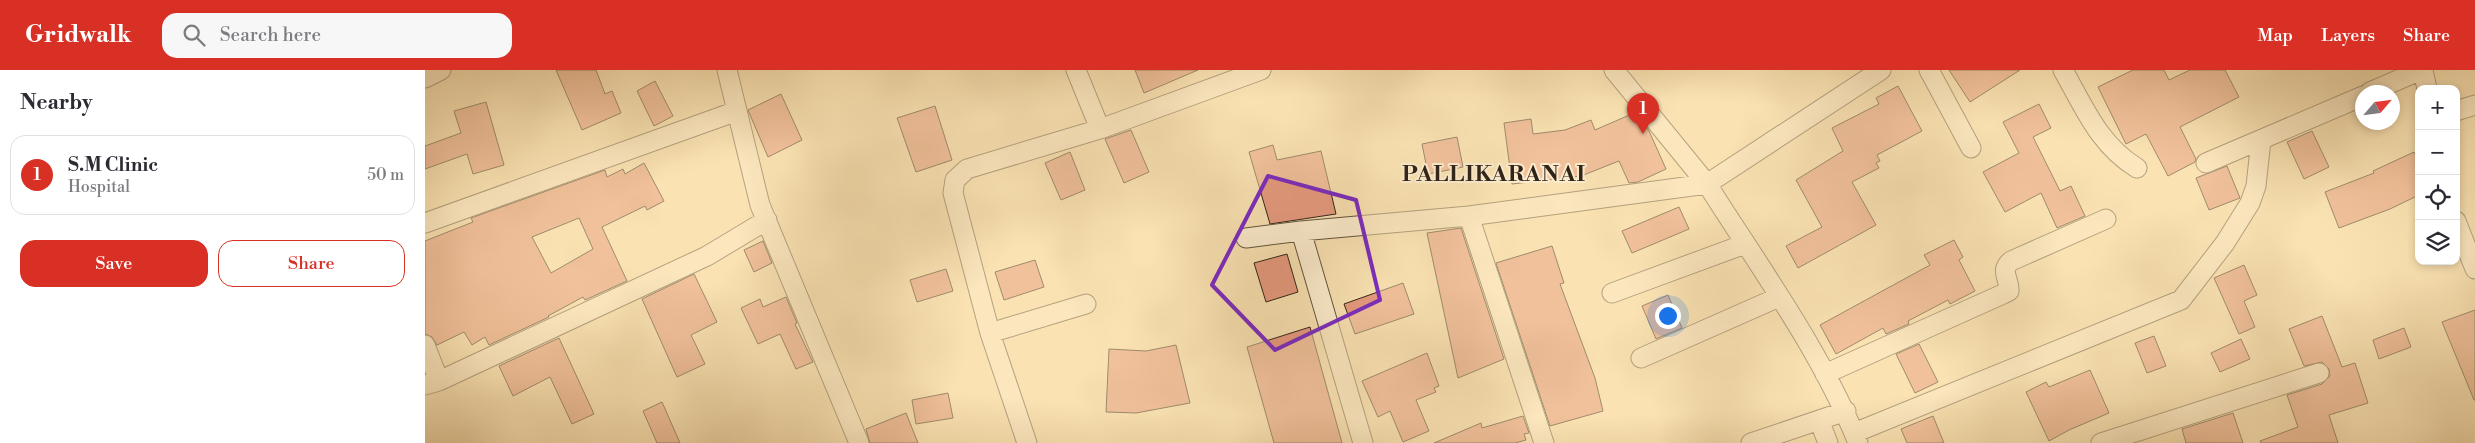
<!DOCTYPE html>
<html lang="en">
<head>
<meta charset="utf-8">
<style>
  :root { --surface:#fff; --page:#f7f7f7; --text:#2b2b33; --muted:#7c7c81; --line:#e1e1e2; --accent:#d93025 }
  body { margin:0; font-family:"Libre Bodoni",serif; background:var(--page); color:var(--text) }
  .controls { position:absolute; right:15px; top:15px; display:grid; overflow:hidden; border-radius:10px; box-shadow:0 2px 8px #0003 }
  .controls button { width:45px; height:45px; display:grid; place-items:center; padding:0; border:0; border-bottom:1px solid var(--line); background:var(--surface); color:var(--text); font:25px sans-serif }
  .compass { position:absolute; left:1930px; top:15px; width:45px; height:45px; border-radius:50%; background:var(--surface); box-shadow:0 2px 8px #0003; rotate:62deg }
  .you { position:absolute; left:1242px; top:245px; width:18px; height:18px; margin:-12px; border:4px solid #fff; border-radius:50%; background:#1a73e8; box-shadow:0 0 0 8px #1a73e833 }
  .badge { display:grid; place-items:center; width:32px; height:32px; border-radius:50%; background:var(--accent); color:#fff; font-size:16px; font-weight:700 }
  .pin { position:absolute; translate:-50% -41px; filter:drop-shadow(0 1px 2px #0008) }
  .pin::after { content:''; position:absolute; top:26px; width:18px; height:15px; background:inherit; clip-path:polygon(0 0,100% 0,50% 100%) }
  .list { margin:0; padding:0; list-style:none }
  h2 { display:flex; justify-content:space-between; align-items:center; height:65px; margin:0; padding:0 20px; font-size:21px }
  h2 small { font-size:16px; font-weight:400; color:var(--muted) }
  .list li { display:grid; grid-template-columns:32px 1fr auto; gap:15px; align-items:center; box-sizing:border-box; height:80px; margin:0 10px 10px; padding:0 10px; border:1px solid var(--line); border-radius:15px }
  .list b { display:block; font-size:19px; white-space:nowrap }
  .list p { margin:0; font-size:16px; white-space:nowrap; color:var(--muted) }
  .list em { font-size:16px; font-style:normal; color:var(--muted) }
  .actions { display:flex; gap:10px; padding:15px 20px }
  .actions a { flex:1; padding:11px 0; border:1px solid var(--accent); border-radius:15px; text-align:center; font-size:18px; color:var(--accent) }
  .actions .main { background:var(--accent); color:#fff }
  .icon { flex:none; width:28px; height:28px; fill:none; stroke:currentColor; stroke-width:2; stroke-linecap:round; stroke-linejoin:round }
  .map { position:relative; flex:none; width:2050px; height:373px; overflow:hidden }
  header { display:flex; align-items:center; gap:30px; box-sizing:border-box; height:70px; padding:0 25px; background:var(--accent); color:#fff }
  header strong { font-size:24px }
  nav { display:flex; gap:28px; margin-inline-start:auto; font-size:18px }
  .search { width:350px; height:45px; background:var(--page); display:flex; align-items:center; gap:12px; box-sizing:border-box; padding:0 18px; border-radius:15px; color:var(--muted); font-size:19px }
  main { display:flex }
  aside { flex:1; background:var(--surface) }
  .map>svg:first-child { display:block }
  .building { fill:#e69a7e; stroke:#2f2419; fill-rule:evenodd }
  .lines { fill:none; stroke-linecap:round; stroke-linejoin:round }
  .minor-casing { stroke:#62543f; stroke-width:21 }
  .minor { stroke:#fceccd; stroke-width:19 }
  .marked { fill:none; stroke:#7b2cbf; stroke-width:4; stroke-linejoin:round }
  .labels { text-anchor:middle; stroke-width:4; stroke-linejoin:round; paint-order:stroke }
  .district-label { font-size:22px; font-weight:bold; letter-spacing:1px; fill:#2f2419; stroke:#fceccd }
</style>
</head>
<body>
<header>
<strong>Gridwalk</strong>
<div class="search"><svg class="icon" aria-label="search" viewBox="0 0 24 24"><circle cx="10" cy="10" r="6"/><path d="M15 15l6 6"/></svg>Search here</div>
<nav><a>Map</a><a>Layers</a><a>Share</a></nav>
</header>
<main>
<aside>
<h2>Nearby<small></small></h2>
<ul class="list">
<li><span class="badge">1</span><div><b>S.M Clinic</b><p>Hospital</p></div><em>50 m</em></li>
</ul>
<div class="actions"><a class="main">Save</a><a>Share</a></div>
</aside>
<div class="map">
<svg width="2050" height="373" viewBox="0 0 2050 373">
  <rect width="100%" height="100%" fill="#fae2b2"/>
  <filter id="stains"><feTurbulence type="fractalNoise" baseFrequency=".004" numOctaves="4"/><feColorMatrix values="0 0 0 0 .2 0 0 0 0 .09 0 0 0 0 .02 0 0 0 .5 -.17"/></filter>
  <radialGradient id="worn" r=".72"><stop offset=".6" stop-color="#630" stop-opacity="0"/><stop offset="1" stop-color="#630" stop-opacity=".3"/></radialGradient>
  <!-- building -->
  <path class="building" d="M131 0H171L180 24 187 21 196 43 157 60Z
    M710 0H773L719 23Z
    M1524 0H1595L1545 32Z
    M1708 0H1739L1744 10 1765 0H1800L1814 27 1755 57 1771 89 1770 92 1743 106 1721 64 1701 74 1673 17Z
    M230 11 248 46 229 56 212 21Z
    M1473 16 1497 61 1452 85 1455 91 1451 93 1454 98 1427 112 1451 155 1373 198 1361 176 1397 157 1371 110 1418 81 1407 58 1454 34 1451 28Z
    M356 24 377 70 343 87 323 40Z
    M61 32 79 95 48 104 42 84 0 99V76L36 63 29 41Z
    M1614 34 1626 58 1608 67 1635 121 1646 116 1660 146 1632 158 1616 123 1580 142 1558 102 1594 83 1578 52Z
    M510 36 527 90 491 102 472 48Z
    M1209 43 1224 61 1241 99 1213 112 1204 113 1194 91 1156 106 1087 114 1079 53 1106 49 1108 64 1140 60 1166 50 1170 60Z
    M706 60 724 102 699 113 680 69Z
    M1887 61 1904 97 1879 109 1862 72Z
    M1032 67 1038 97 1003 104 997 74Z
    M848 75 852 90 896 81 911 144 845 154 824 82Z
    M645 82 660 120 636 130 620 93Z
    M1989 82 1994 92V125L1965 139 1914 158 1900 122 1949 103 1948 101Z
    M219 93 239 131 222 140 220 136 177 157 202 211 160 230 158 227 123 246 124 247 64 275 60 267 47 275 39 262 12 275 7 267 0 264V171L48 152 46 148 180 100 182 107 198 99 200 104ZM154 148 168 179 126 203 107 167Z
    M1802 96 1815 128 1784 140 1771 108Z
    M1254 137 1264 159 1207 183 1197 161Z
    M1036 158 1079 289 1033 308 1002 163Z
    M1529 170 1538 187 1534 190 1550 221 1525 234 1523 230 1483 251 1484 254 1461 264 1458 258 1411 284 1395 255 1505 195 1499 185Z
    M338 171 347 193 329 202 319 180Z
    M1127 176 1139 213 1135 214 1170 308 1178 341 1125 356 1071 193Z
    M862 184 873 222 841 232 829 193Z
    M610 190 619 217 579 230 570 202Z
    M1819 195 1832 225 1819 231 1830 257 1814 264 1789 208Z
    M521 199 528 221 492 232 485 210Z
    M269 204 292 252 266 265 280 294 252 307 217 229Z
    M978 213 989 244 930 264 919 234Z
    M1243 225 1257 258 1231 269 1217 236Z
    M361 227 372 253 370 254 388 292 371 299 355 264 333 274 316 238 335 229 338 237Z
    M2050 240V330H2049L2017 252Z
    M1897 246 1917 297 1930 293 1943 333 1904 345 1913 373H1836L1835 371 1873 357 1862 325 1897 314 1905 306 1904 299 1897 292 1879 296 1864 259Z
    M885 257 917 373H849L822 277Z
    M1979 258 1986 277 1954 289 1948 270Z
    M1729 266 1741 296 1722 303 1710 273Z
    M134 268 169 344 147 354 125 307 88 326 74 296Z
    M1816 269 1825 289 1795 302 1786 283Z
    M1494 274 1513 312 1490 323 1471 284Z
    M751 275 765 333 711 343 681 342 684 279 721 281Z
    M1002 283 1014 316 1009 318 1011 322 991 330 1004 361 978 372 965 341 953 347 937 311Z
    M1665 300 1684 343 1644 360 1624 371 1601 322 1621 312 1624 317Z
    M523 323 528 348 491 354 487 330Z
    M237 332 255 373H232L218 341Z
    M481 343 493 373H445L441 359Z
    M1808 343 1818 373H1761L1757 359Z
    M1098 346 1104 363 1099 364 1101 370 1090 373H1009L1056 353 1057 358Z
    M1508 346 1519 373H1482L1476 359Z"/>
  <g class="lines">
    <!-- minor casing -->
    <g class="minor-casing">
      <path id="minor" d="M302 0 335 135 434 373
        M651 0 675 59
        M1189 0 1282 114
        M1504 0 1546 78
        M1638 0C1659 37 1674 75 1712 98
        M1998 0 2002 19
        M0 8 16 0
        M1945 22 1996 0
        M2031 41 2050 35
        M1781 93 1938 26
        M1044 146 1119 373
        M2031 151 2050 199
        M0 153 312 41
        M821 168 876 161
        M1187 223 1320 174
        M565 263 661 234
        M0 275 14 311 0 315
        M1216 288 1354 227
        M1400 304 1578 224 1584 221C1585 209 1574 201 1586 191L1681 149
        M14 311 282 186 342 150
        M1394 350 1403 373
        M1429 363 1756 230 1800 173 1825 133 1831 116 1836 70
        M602 373 565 263 528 123 530 110 542 99 675 59 836 0
        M938 373 876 161 1044 146 1282 114
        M1326 373 1421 341
        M1433 373C1396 281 1335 198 1282 114L1456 0
        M1676 373 1894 303"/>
    </g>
    <!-- minor -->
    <use href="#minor" class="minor"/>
  </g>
  <!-- marked area -->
  <path d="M0 0H2050V373H0ZM843 106 931 130 955 230 850 280 787 215Z" fill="#fae2b2" fill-opacity=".55" fill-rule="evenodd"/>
  <path class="marked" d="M843 106 931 130 955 230 850 280 787 215Z"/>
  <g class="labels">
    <!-- district labels -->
    <g class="district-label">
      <text x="1069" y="111">PALLIKARANAI</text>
    </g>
  </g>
  <rect width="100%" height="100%" filter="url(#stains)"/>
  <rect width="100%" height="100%" fill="url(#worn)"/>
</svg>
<div class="controls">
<button>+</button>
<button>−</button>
<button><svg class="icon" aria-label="locate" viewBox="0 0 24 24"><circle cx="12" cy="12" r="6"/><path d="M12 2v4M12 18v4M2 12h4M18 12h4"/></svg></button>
<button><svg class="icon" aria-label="layers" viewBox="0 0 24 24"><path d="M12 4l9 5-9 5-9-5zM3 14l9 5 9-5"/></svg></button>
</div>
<svg class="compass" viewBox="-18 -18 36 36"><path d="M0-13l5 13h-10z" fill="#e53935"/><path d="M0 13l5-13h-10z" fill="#7c7c81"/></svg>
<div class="you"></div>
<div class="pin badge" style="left:1218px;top:64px">1</div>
</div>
</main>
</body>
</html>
